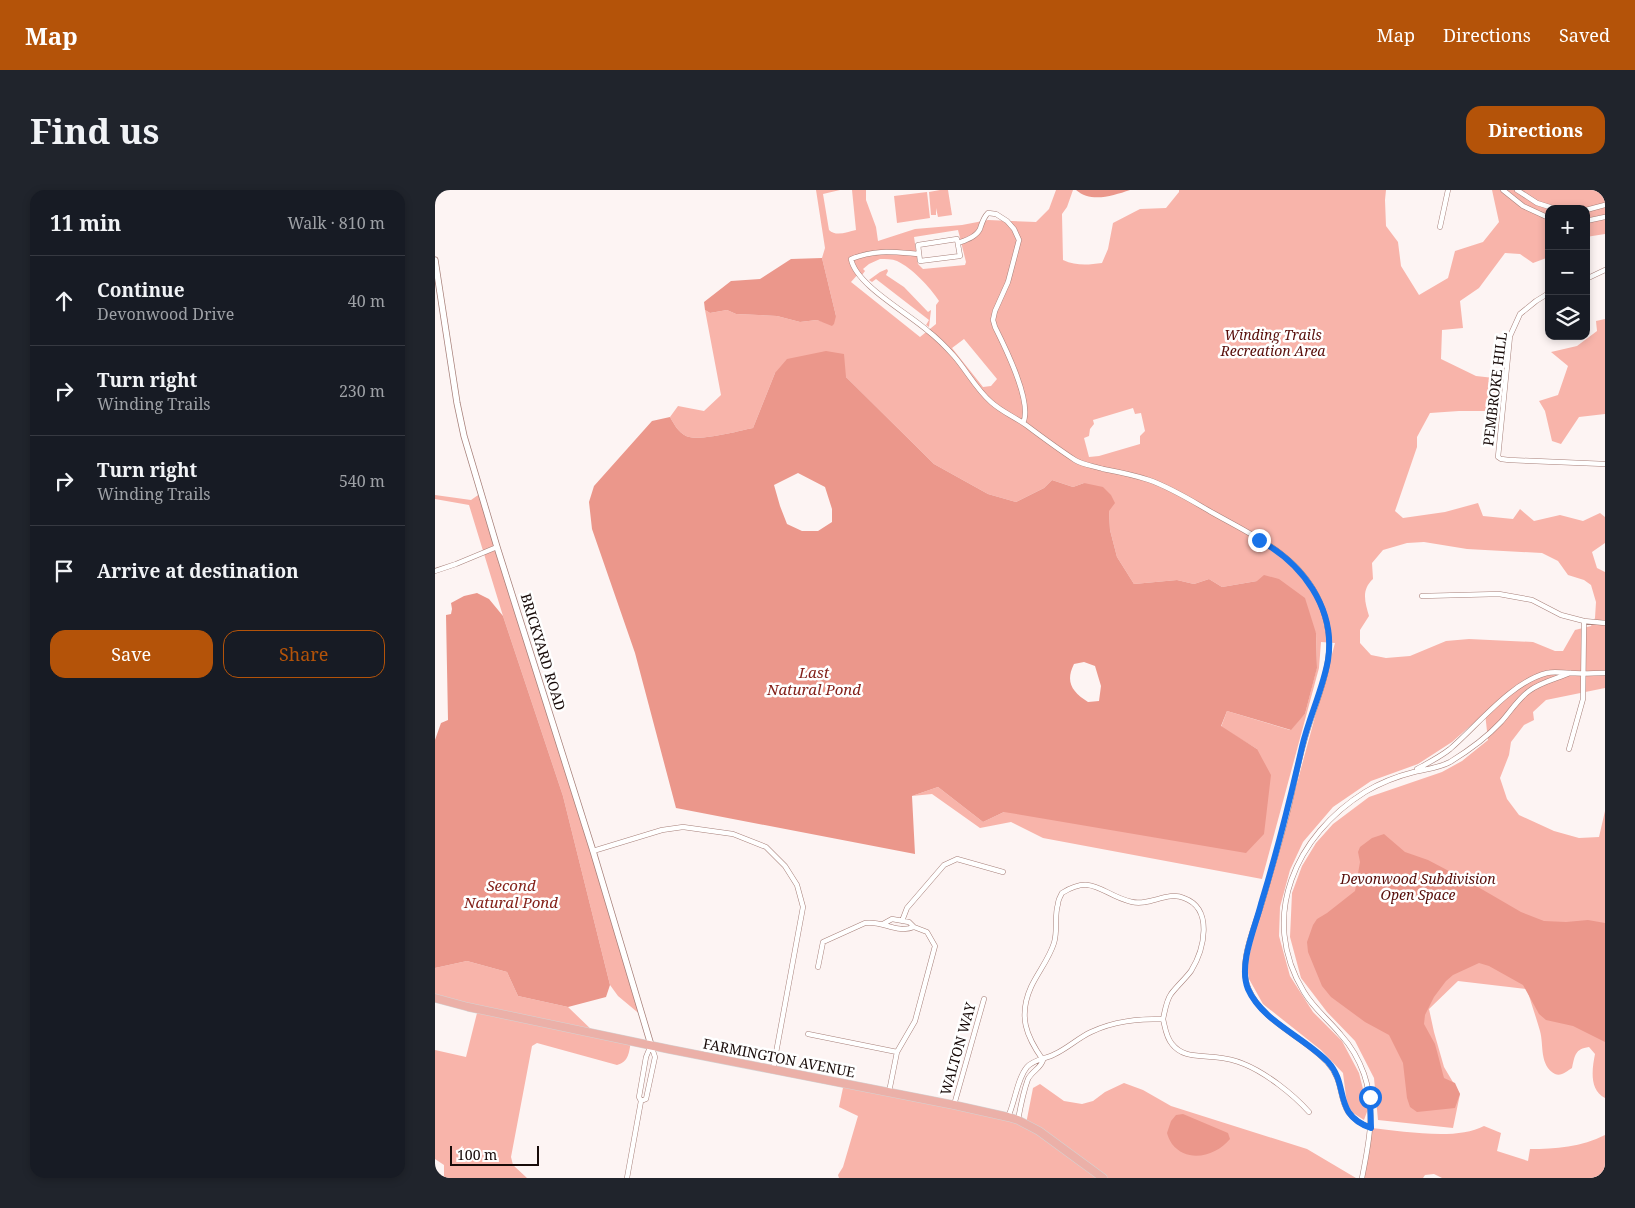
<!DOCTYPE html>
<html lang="en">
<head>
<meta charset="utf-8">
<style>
  :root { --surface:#171b24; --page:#20242c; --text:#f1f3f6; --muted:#9ea1a6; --line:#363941; --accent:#b45309 }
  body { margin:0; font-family:"Noto Serif",serif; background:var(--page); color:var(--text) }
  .controls { position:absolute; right:15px; top:15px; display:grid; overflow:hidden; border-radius:10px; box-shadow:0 2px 8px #0003 }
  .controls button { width:45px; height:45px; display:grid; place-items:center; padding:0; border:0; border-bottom:1px solid var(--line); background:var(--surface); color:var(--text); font:25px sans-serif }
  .scale { position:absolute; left:15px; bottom:12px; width:89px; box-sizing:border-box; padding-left:5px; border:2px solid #180b09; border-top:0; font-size:14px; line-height:18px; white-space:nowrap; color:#180b09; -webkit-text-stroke:4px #fff; paint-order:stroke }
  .stop { position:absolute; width:15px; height:15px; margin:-11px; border:4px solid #1a73e8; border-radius:50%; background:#fff }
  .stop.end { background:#1a73e8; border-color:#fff; box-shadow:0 1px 5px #0008 }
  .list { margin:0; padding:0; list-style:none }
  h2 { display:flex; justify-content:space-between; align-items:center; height:65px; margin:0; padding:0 20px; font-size:21px }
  h2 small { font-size:16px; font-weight:400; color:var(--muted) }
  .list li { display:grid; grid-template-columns:32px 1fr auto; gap:15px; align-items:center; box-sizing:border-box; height:90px; padding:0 20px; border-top:1px solid var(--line) }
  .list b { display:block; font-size:19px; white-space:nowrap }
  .list p { margin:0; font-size:16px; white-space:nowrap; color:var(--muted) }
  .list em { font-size:16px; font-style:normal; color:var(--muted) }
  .actions { display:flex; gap:10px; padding:15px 20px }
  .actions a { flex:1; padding:11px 0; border:1px solid var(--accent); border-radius:15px; text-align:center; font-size:18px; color:var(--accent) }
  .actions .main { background:var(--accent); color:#fff }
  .icon { flex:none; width:28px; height:28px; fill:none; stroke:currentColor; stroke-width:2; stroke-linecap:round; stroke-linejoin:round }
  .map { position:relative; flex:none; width:1170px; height:988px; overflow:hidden; border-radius:15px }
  header { display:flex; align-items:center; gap:30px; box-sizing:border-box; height:70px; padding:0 25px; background:var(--accent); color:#fff }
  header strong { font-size:24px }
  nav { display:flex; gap:28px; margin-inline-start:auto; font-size:18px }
  .intro { display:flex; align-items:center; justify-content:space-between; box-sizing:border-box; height:120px; padding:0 30px }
  h1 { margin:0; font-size:35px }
  .button { padding:12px 22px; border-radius:15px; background:var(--accent); color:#fff; font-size:18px; font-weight:700 }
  main { display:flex; gap:30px; padding:0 30px }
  aside { flex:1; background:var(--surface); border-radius:15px; box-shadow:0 2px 8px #0003 }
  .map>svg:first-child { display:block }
  .green { fill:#f8b4aa; fill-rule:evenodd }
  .water { fill:#eb978b; fill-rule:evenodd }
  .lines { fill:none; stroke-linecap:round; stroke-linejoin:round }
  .minor-casing { stroke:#a7807a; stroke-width:5.5 }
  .tertiary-casing { stroke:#a7807a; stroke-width:7 }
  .primary-casing { stroke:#d5d3d3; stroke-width:9 }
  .minor { stroke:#fff; stroke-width:4.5 }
  .tertiary { stroke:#fff; stroke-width:5.5 }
  .primary { stroke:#ebb0a8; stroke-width:8 }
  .route { stroke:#1a73e8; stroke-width:6 }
  .labels { text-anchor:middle; stroke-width:5; stroke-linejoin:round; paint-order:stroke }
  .park-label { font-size:14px; font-style:italic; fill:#580e0a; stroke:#fff }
  .street-label { font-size:14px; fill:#180b09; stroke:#fff }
  .water-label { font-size:15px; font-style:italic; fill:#84221b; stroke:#fff }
</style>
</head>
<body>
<header>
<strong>Map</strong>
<nav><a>Map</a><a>Directions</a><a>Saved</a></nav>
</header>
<div class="intro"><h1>Find us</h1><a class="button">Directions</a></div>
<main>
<aside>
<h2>11 min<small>Walk · 810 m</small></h2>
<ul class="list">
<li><svg class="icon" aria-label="ahead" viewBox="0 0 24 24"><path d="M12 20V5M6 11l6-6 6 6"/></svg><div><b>Continue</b><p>Devonwood Drive</p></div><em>40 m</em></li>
<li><svg class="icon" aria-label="right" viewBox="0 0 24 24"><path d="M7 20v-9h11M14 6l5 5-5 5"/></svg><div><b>Turn right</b><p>Winding Trails</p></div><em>230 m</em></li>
<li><svg class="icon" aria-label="right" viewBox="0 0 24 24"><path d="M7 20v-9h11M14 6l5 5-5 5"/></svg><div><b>Turn right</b><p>Winding Trails</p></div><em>540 m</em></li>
<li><svg class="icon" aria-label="arrive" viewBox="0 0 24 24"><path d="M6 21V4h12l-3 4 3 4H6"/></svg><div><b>Arrive at destination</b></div></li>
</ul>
<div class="actions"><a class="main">Save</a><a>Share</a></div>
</aside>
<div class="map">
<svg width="1170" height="988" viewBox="0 0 1170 988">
  <rect width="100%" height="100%" fill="#fdf4f3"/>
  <!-- green -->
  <path class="green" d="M381 0H405L388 4 394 40C401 47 412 42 421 40L417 0H431V10L441 37 443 51 480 39 527 35 553 30 601 32 614 19 621 0H638L632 17 627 24 628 70C641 76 653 75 667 73L673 59 678 33 705 19 731 18 744 2V0H951L950 10 951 36 963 52 966 76 984 105 1013 88 1020 61 1048 52 1064 32 1057 0H1170V44L1151 47V19H1114V67L1098 73 1085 64 1070 63 1044 98 1025 111 1028 138 1007 140 1006 169 1041 186 1068 189 1063 221H1024L995 223 982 247V257L960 321 968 328 1010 322 1043 313 1048 326 1078 329 1085 319 1099 331 1125 325 1148 331 1165 323 1170 327V353L1157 362 1162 378 1170 382V498L1111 510 1098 522 1099 530 1089 535 1076 552 1074 565 1065 588 1072 609 1084 625 1119 641 1144 648 1164 647 1170 621V908C1154 900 1157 879 1160 864L1154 857C1140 859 1140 865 1137 878 1132 881 1126 887 1120 884 1104 875 1109 855 1105 841 1101 827 1096 813 1092 799L1023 791 994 819 999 842 1009 877 1025 904 1018 938 943 930 939 888 920 851 892 822 866 788 855 747 857 703 867 676 881 653 898 634 934 607 1007 582 1027 571 1053 550 1050 523 1017 552 983 574 936 591 898 617 868 652 855 680 845 717 844 746 855 786 878 822 907 851 924 883 933 919 929 930 918 923 912 914 908 883 886 860 828 814 814 789 812 777 819 744 839 678 900 453 886 452 884 478 827 689 608 648 576 632 545 638 497 604 477 606 503 597 548 632 569 622 822 559 786 537 792 521 855 540 870 524 882 477 881 443 822 391 787 397 774 389 759 394 742 390 699 394 682 367 675 340 674 321 649 293 638 297 617 290 609 298 581 312 553 304 499 274 411 187 340 183 318 238C303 241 263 252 251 246 243 242 239 234 235 227L243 216 269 221 286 205 270 120 275 123 292 120 301 124 342 126 365 132 382 130 389 132 401 126 387 68 390 58ZM523 40 531 72 530 75 488 79 483 74 479 47ZM445 69C451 69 457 69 462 71 477 78 495 97 504 111L501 115V134L485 147 416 92 424 83 427 85 430 81 428 79 434 74ZM529 149 562 189 556 196 548 197 517 158ZM698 218 700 224 706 223 710 241 705 246V254L664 266 654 267 649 248 654 246 655 239 659 234 658 230ZM989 352 1032 359 1107 363 1123 371 1133 385 1149 390 1156 395 1161 412 1160 428 1156 436 1140 440 1128 461H1120L1098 452 1034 449 1011 451 975 466 951 468 936 465 925 453V440L934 426C930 412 926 400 938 389L937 373 948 360 972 353Z
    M505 0H513L517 25 503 27 501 18V25H496L494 2Z
    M492 2 495 28 462 33 459 6Z
    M452 79 453 81 451 85 469 97 493 122 496 120 494 137 491 135 494 130 441 89 437 92 434 90 445 82Z
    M1170 129V224L1144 227 1126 254 1117 251 1110 221 1104 211 1123 205 1133 176 1116 162 1142 156 1162 141 1161 131Z
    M46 303 207 826 183 806 175 795 128 606 68 426 34 315 0 309V305L36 310Z
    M32 771 72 782 83 806 133 817 161 844 196 851C194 862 194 872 182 875L102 853 97 856 76 967 78 975 92 988H9V975L0 969V860L31 867 43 819 0 808V778Z
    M409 893 591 934 598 898 605 894 629 911 647 914 658 911 670 902 689 893 708 900 736 916 872 959 921 988H404L403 985 408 977 423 926 404 917Z
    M1049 936 1066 943 1062 961 1093 971 1095 959C1120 959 1147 957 1170 945V988H1007L999 984 990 985 988 988H927L936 938C968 941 1021 951 1049 936Z"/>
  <!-- water -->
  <path class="water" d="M641 0H695C677 6 656 13 641 0Z
    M387 68 401 126 399 134 397 136 382 130 365 132 342 126 301 124 292 120 275 123 270 120 269 112 296 91 325 89 356 69Z
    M391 161 409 164 411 187 499 274 553 304 581 312 609 298 617 290 638 297 649 293 668 297 676 305 680 313 674 321 675 340 682 367 699 394 742 390 759 394 774 389 787 397 822 391 829 385 844 389 870 408 881 443 882 478 870 524 856 540 792 521 786 536 822 559 836 585 829 644 811 663 569 622 548 632 503 597 477 606 480 664 241 618 200 463 157 339 154 312 159 296 217 231 235 227C239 234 243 242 251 246 263 252 303 241 318 238L340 183 352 169ZM363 283 390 297 397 319V332L383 341H367L352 334 345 316 339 295ZM649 472 660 476 666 496 664 511 653 512C637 502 630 492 639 474Z
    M42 403 54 409 68 426 128 606 175 795 171 807 133 817 83 806 72 782 32 771 0 778V550L6 533 13 530 11 425 16 424 17 419 16 413 29 406Z
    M949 644 970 662 993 670 1031 690 1086 722 1109 731 1131 732 1153 730 1170 733V852L1138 836 1111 830 1104 824 1088 795 1054 776 1044 773 1018 785 1011 791 999 807 990 825 989 834 1000 854 1009 888 1020 893 1025 904 1020 918 982 922 975 917 972 908 968 873 954 845 930 832 896 807 887 796 873 762 872 752 878 735 882 729 892 723 920 701 925 672 923 662 925 657 937 648Z
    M748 924 793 943 795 949C781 966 753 974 737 954 735 951 733 947 732 943L736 931 741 925Z"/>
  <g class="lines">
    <!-- minor casing -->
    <g class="minor-casing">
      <path id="minor" d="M1068 0 1088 16 1114 28
        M1082 0 1102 13 1121 19
        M1151 20 1170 15
        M1151 31 1170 27
        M1005 37 1013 0
        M522 49 525 66 485 71 483 55Z
        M523 53C531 50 541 47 545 39 547 33 548 28 553 23L561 24 572 31 579 39 584 50 573 92 560 121 558 130 560 137C570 157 598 213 588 233
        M1114 55V80
        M484 64C458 62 441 59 416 69 421 95 473 123 493 141 502 148 511 157 519 166 532 181 541 199 556 212 567 222 580 227 591 235 607 247 623 259 640 270 648 275 659 276 668 279 684 282 699 285 714 290 737 298 757 311 778 323 817 345 862 364 883 408 890 423 895 442 894 460 892 491 877 522 869 552 863 573 859 594 854 616 846 649 836 681 827 713 819 739 802 774 814 800 828 832 869 847 892 872 916 898 895 922 936 938
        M1151 89 1170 80
        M1114 103 1101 111 1085 124 1075 146 1063 267 1066 269 1074 270 1170 274
        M0 381 21 374 62 357
        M987 406 1064 404 1097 410 1126 425 1149 431 1170 433
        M1134 559 1148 509 1149 431
        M982 579C993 573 1005 567 1015 559 1043 535 1076 492 1112 483 1120 481 1127 483 1135 483 1146 484 1159 483 1170 483
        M158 661 227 640 248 637 298 644 331 657 350 676 362 695 368 717 338 879
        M467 731 472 718 509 675 522 669 568 682
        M448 734 457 729 474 732 479 737 492 742 500 756 480 831 462 862 454 902
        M383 777 388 752 430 733C447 730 462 744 479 737
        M728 829C730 837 731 847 737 854 748 868 764 865 779 867 789 868 800 870 809 874 831 883 858 904 874 922
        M373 844 462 862
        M206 911 211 909 220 867 216 855
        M519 915 549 809
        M573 927C580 912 582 889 592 877 599 869 611 869 620 864 633 858 643 848 656 842 679 831 703 829 728 829 730 821 731 811 736 804 742 796 750 789 756 781 769 760 779 719 749 708 732 701 715 716 697 712 666 705 659 683 627 703 625 707 623 710 623 714 619 726 623 740 619 753 614 769 603 782 596 797 583 826 591 846 608 870
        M583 930C585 919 589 900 593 889 597 881 606 878 608 870
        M192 988 206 911 204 907 211 867 216 855
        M927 988C934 953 941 919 929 884 924 870 916 856 906 845 894 830 879 819 869 802 823 727 861 645 930 602 945 593 963 586 979 582 991 579 1004 578 1015 572 1033 561 1052 547 1066 532 1075 522 1083 509 1094 501 1106 492 1121 489 1135 483"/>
    </g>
    <!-- tertiary casing -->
    <g class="tertiary-casing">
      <path id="tertiary" d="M0 70 22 213 29 246 62 357 158 661 216 855"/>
    </g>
    <!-- primary casing -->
    <g class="primary-casing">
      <path id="primary" d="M0 808 33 817 233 859 519 915 573 927 583 930 604 941 668 988"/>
    </g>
    <!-- minor -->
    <use href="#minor" class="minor"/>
    <!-- tertiary -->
    <use href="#tertiary" class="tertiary"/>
    <!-- primary -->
    <use href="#primary" class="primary"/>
  </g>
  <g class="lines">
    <!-- route -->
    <path class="route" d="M824 350C867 373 901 418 893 470 888 499 874 527 867 557 855 610 842 662 826 714 820 738 803 775 813 799 827 831 869 847 893 872 915 896 897 924 936 938L935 907"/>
  </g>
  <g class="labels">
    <!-- park labels -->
    <g class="park-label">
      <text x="838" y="150">Winding Trails<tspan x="838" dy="16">Recreation Area</tspan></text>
      <text x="983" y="694">Devonwood Subdivision<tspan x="983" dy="16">Open Space</tspan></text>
    </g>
    <!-- street labels -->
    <g class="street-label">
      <text transform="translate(1060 199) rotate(-83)" y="5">PEMBROKE HILL</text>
      <text transform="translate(108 462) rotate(73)" y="5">BRICKYARD ROAD</text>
      <text transform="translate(523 859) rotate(-74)" y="5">WALTON WAY</text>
      <text transform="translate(344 868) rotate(11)" y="5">FARMINGTON AVENUE</text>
    </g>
    <!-- water labels -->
    <g class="water-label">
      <text x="379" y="488">Last<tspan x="379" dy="17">Natural Pond</tspan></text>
      <text x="76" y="701">Second<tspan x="76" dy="17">Natural Pond</tspan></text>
    </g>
  </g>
</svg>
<div class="controls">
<button>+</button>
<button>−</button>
<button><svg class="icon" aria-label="layers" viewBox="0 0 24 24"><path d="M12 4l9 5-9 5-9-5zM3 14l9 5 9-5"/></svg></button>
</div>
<div class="scale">100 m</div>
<div class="stop" style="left:935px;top:907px"></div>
<div class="stop end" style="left:824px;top:350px"></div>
</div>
</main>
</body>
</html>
